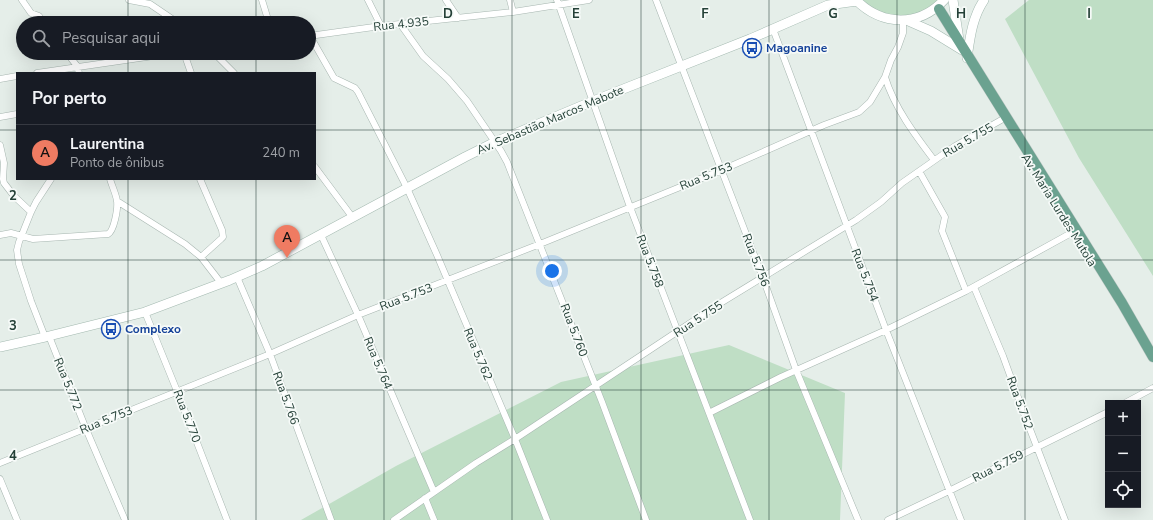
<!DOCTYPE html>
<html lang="pt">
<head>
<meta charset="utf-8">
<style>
  :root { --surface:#171b24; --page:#20242c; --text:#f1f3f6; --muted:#9ea1a6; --line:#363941; --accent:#ef7b62 }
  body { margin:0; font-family:"Nunito Sans",sans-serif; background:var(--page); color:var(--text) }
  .controls { position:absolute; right:12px; bottom:12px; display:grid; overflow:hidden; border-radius:0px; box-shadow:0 4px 16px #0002 }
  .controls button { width:36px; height:36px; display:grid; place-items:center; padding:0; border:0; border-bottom:1px solid var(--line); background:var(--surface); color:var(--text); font:20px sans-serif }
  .you { position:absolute; left:552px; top:271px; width:14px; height:14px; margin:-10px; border:3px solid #fff; border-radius:50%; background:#1a73e8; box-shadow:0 0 0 6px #1a73e833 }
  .badge { display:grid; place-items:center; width:26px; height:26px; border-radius:50%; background:var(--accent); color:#111; font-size:13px; font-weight:700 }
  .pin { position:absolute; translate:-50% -33px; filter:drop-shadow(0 1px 2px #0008) }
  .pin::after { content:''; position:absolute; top:21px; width:14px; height:12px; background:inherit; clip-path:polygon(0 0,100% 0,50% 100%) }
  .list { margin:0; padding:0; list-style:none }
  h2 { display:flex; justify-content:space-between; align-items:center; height:52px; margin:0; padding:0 16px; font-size:17px }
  h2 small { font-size:13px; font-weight:400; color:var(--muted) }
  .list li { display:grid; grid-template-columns:26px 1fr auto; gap:12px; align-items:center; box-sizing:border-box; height:56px; padding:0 16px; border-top:1px solid var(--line) }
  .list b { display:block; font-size:15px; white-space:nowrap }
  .list p { margin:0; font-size:13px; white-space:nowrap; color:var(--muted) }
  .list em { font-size:13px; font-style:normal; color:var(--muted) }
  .icon { flex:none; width:22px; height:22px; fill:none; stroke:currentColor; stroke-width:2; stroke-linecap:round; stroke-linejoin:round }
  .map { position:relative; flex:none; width:1153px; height:520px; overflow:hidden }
  .search { position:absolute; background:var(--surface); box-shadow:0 4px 16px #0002; left:16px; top:16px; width:300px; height:44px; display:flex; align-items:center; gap:10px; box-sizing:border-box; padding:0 14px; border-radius:22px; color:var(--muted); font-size:15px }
  .panel { position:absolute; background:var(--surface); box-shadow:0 4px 16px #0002; left:16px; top:72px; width:300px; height:108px; border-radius:0px }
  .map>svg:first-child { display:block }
  .green { fill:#bfdec5 }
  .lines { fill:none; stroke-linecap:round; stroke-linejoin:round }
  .minor-casing { stroke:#a7b6b0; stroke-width:7 }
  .secondary-casing { stroke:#a3b9b0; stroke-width:10 }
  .primary-casing { stroke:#c2cac7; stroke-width:11 }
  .minor { stroke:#fff; stroke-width:6 }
  .secondary { stroke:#fff; stroke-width:9 }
  .primary { stroke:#6ba290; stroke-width:10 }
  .grid { fill:none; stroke:#244037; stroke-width:1; stroke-opacity:0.55 }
  .labels { text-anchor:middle; stroke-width:3.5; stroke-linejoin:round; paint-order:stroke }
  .street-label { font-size:12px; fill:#244037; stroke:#f6faf8 }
  .transit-label { font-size:12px; font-weight:bold; fill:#164399; stroke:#f6faf8; text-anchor:start }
  .grid-label { font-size:13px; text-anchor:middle; font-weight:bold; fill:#244037; stroke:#f6faf8; stroke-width:3.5; stroke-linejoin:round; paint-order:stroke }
</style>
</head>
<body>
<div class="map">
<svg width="1153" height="520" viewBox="0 0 1153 520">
  <rect width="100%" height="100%" fill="#e5eee9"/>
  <!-- green -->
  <path class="green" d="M856 0H951L932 11 890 19Z
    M1029 0H1153V276L1079 158 1005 19Z
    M729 345 845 393 840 520H301L396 466 561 382Z"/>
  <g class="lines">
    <!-- minor casing -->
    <g class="minor-casing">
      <path id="minor" d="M22 0 31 13 39 16 44 23
        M129 0 150 4 178 23
        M262 0 269 23
        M368 0 381 26
        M446 0 458 18
        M510 0 513 12
        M557 0 630 207 750 520
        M656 0 763 278 796 370 858 520
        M401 25 423 56 448 79 467 101 501 151 507 162 602 402 646 520
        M773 29 886 330 961 520
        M309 36 381 26 513 12 589 0
        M310 36 334 78 355 88 358 92 407 188 437 255 515 439 547 520
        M67 53 77 66 79 73
        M184 53 191 73
        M214 53 234 73
        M37 73 174 53
        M885 77C894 107 915 135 934 160
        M0 79 17 76
        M0 117 17 114
        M0 145 4 163 3 179 4 183 14 196 31 212
        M315 167 353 218
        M919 171 945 217 942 231 966 291
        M200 179 222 230 223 237 221 239 201 257
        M117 201 185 244 201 257 221 283
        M0 235 11 233 33 239 108 234C114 231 118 209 117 201 116 194 112 186 110 179
        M321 235 358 315 434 492
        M237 277 270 354 331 520
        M974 287 1003 356 1023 411 1065 520
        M145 312 177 391 227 520
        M49 336 86 429 125 520
        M45 337 31 301 19 264 17 250 19 242 31 212 36 202 51 179
        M1125 403 1153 388
        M709 413 781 377 886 330 966 291 1073 232
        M0 463 270 354 358 315 540 244 722 170 824 125 859 112 870 102 885 77 891 60 898 47 903 33V20
        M0 479 17 520
        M425 498 434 520
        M394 520 476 463 515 439 719 304 856 220 881 202 902 183 955 146 1003 119
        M888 520 949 491 1108 412"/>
    </g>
    <!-- secondary casing -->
    <g class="secondary-casing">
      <path id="secondary" d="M856 0C882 26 919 27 944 0
        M953 0 959 40
        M906 20 931 31 962 50
        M967 58C970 38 972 18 984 0
        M0 347 45 337 145 312 230 280 262 266 465 157 495 142 593 101 750 39 828 5 857 1"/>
    </g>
    <!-- primary casing -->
    <g class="primary-casing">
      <path id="primary" d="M939 9 1122 303 1153 357"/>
    </g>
    <!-- minor -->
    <use href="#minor" class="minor"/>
    <!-- secondary -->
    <use href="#secondary" class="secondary"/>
    <!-- primary -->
    <use href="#primary" class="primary"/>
  </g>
  <!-- grid -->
  <path class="grid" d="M128 0V23M256 0V23M384 0V520M512 0V520M641 0V520M769 0V520M897 0V520M1025 0V520M128 53V73M256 53V73M0 130H17M315 130H1153M128 179V520M256 179V520M0 260H1153M0 390H1153"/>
  <!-- icons -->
  <defs>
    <g id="bus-ring" transform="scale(1)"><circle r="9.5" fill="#f6faf8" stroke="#1a4fb4" stroke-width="1.5"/><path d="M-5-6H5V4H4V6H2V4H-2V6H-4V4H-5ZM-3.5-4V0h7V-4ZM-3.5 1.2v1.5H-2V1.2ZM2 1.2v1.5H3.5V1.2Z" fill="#1a4fb4"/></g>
  </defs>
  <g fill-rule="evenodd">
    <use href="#bus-ring" x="752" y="48"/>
    <use href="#bus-ring" x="111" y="329"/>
  </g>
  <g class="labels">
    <!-- street labels -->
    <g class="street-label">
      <text transform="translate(401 24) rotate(-6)" y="4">Rua 4.935</text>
      <text transform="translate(550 120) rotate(-23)" y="4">Av. Sebastião Marcos Mabote</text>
      <text transform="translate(968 140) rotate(-30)" y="4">Rua 5.755</text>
      <text transform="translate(706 176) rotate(-22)" y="4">Rua 5.753</text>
      <text transform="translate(1059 210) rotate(58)" y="4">Av. Maria Lurdes Mutola</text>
      <text transform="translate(756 260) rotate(69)" y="4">Rua 5.756</text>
      <text transform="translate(650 261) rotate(69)" y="4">Rua 5.758</text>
      <text transform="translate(865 275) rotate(69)" y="4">Rua 5.754</text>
      <text transform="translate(406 297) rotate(-21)" y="4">Rua 5.753</text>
      <text transform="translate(698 319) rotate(-33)" y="4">Rua 5.755</text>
      <text transform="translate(574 330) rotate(69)" y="4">Rua 5.760</text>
      <text transform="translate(478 354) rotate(67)" y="4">Rua 5.762</text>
      <text transform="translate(378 363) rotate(67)" y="4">Rua 5.764</text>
      <text transform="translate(68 384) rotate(68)" y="4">Rua 5.772</text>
      <text transform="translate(286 398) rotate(70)" y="4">Rua 5.766</text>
      <text transform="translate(1020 403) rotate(70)" y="4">Rua 5.752</text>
      <text transform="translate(187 416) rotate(69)" y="4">Rua 5.770</text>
      <text transform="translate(106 420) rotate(-22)" y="4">Rua 5.753</text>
      <text transform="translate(998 466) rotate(-27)" y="4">Rua 5.759</text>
    </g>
    <!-- transit labels -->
    <g class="transit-label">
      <text x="766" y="52">Magoanine</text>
      <text x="125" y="333">Complexo</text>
    </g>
  </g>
  <g class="grid-label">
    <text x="448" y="18">D</text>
    <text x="576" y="18">E</text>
    <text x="705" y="18">F</text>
    <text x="833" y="18">G</text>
    <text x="961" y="18">H</text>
    <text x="1089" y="18">I</text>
    <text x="13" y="200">2</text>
    <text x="13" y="330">3</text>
    <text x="13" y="460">4</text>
  </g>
</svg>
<div class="controls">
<button>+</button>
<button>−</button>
<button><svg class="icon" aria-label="locate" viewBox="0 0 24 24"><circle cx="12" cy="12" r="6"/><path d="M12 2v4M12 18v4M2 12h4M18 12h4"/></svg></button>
</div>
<div class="you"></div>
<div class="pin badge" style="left:287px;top:258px">A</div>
<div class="search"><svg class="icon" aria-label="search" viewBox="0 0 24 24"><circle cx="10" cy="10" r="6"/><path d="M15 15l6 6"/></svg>Pesquisar aqui</div>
<section class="panel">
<h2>Por perto<small></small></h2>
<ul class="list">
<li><span class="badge">A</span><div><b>Laurentina</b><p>Ponto de ônibus</p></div><em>240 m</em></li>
</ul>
</section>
</div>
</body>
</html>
